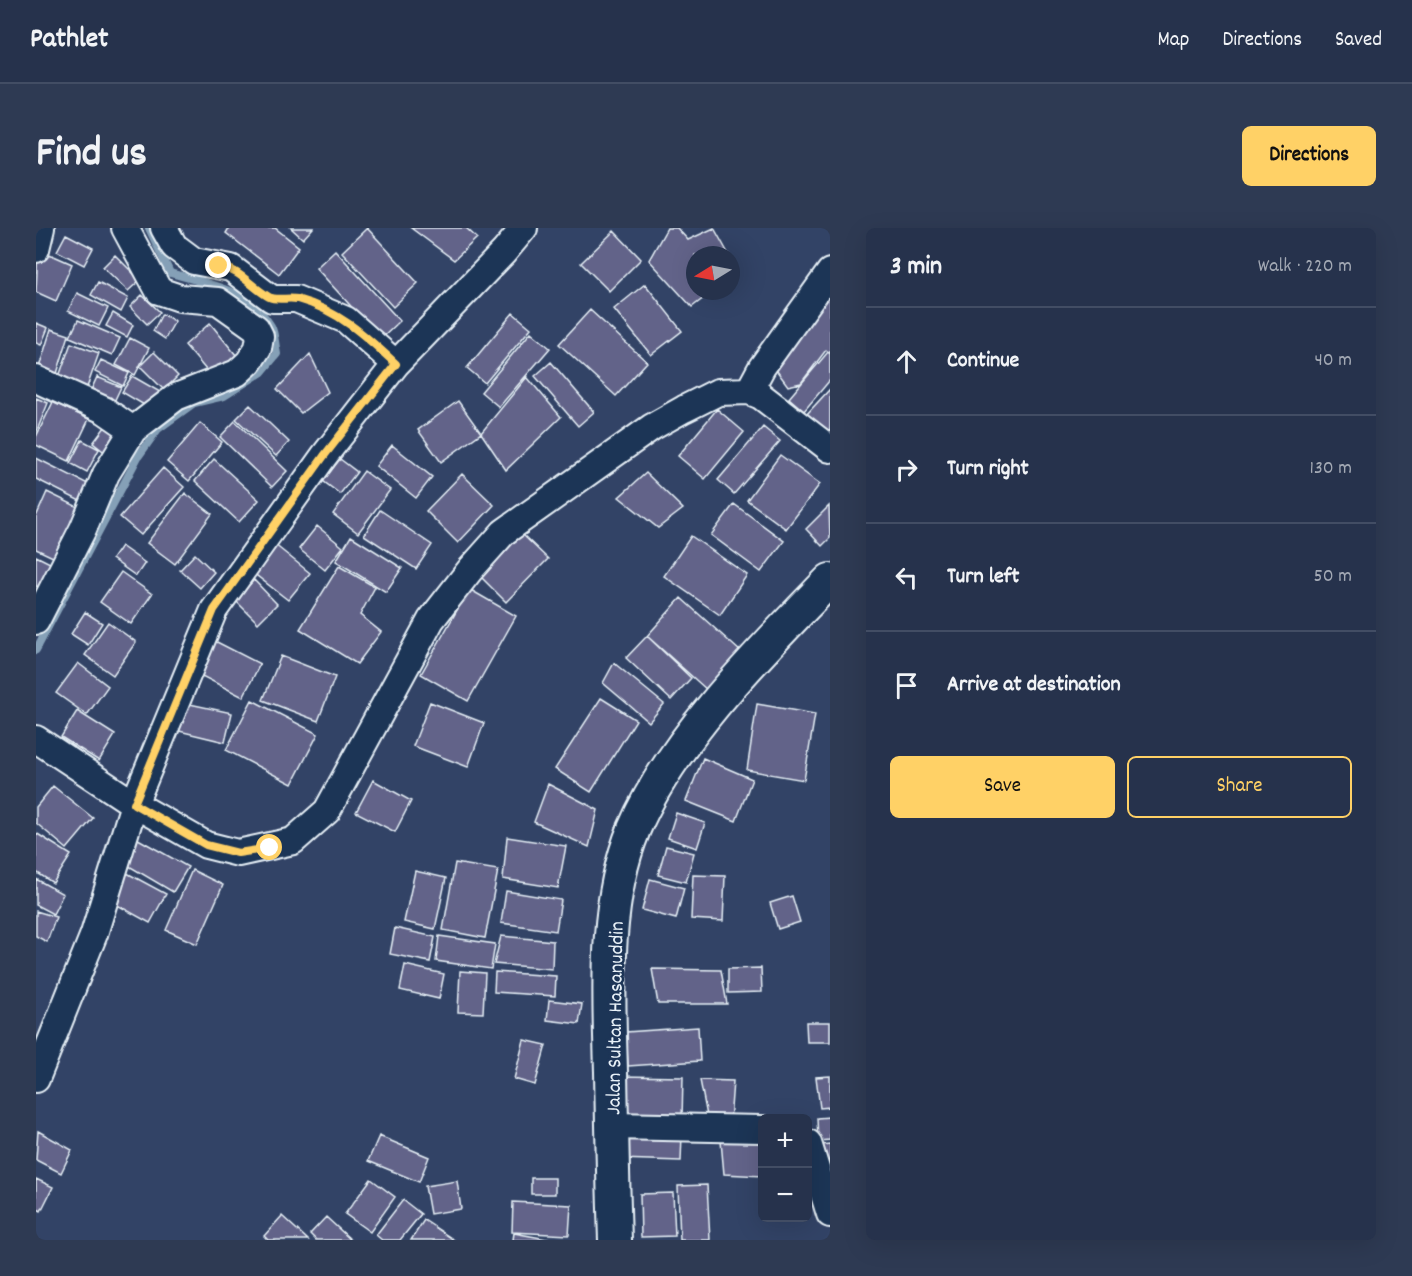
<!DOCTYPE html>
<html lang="en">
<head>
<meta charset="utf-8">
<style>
  :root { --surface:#26324c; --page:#2e3a53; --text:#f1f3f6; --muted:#a4aab5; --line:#424d64; --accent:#ffd166 }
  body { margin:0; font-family:Dekko,sans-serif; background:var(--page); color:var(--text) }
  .controls { position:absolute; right:18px; bottom:18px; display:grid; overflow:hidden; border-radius:9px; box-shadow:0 6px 24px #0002 }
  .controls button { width:54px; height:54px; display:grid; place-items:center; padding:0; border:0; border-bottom:2px solid var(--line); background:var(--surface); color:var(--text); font:30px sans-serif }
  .compass { position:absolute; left:650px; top:18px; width:54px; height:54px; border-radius:50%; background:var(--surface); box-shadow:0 6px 24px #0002; rotate:260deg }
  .stop { position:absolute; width:18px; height:18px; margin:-14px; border:4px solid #ffd166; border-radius:50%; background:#fff }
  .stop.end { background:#ffd166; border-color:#fff; box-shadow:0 2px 6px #0008 }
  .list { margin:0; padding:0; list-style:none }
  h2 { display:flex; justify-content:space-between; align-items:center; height:78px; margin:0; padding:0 24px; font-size:26px }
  h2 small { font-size:20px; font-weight:400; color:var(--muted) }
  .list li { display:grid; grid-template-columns:39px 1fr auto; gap:18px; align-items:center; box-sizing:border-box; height:108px; padding:0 24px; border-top:2px solid var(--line) }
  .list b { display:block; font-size:22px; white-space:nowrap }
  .list em { font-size:20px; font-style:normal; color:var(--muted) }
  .actions { display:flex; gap:12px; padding:18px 24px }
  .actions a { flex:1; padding:14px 0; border:2px solid var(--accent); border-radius:9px; text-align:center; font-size:21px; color:var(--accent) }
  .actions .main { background:var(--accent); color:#111 }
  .icon { flex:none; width:33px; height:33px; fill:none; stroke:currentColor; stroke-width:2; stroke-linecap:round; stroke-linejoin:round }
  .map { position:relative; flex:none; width:794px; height:1012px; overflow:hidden; border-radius:9px }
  header { display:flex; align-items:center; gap:36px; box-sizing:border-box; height:84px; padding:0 30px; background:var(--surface); border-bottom:2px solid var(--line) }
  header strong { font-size:28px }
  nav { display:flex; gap:33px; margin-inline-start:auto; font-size:21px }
  .intro { display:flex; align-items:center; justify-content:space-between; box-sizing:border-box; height:144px; padding:0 36px }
  h1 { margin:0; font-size:42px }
  .button { padding:15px 27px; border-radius:9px; background:var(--accent); color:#111; font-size:21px; font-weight:700 }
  main { display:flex; gap:36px; padding:0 36px }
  aside { flex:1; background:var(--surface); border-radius:9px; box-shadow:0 6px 24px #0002 }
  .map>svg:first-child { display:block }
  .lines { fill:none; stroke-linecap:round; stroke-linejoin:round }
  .stream { stroke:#85a0b7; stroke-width:8 }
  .building { fill:#626489; stroke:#e8f1f8; stroke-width:1.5 }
  .minor-casing { stroke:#e8f1f8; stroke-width:30 }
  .major-casing { stroke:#e8f1f8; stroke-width:36 }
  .minor { stroke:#1d3557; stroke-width:26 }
  .major { stroke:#1d3557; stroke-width:32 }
  .route { stroke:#ffd166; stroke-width:8 }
  .labels { text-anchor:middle; stroke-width:5; stroke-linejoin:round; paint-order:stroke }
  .street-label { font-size:21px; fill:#e8f1f8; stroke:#1d3557 }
</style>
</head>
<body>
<header>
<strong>Pathlet</strong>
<nav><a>Map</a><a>Directions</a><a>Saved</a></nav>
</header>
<div class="intro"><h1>Find us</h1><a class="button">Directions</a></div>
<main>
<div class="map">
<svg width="794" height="1012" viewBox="0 0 794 1012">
  <rect width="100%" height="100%" fill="#324366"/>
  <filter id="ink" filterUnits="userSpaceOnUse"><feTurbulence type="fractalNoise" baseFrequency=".0167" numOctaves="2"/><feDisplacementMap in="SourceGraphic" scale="12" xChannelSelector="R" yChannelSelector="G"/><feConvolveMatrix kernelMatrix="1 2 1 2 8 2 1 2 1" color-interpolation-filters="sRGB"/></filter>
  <g filter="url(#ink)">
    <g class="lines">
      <!-- stream -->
      <path class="stream" d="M0 422 102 229 122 201 158 175 188 168 226 144 241 126C239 117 239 105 235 98 214 63 171 55 134 45L113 0"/>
    </g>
    <!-- building -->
    <path class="building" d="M193 0H239L263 19 243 46 190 5Z
      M255 0H277L267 11Z
      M331 0 382 55 357 79 306 24Z
      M375 0H430L441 10 418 32Z
      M631 0H641L652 12 678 0 693 27H659V63H677L656 79 613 32Z
      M578 3 605 31 573 63 545 35Z
      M30 6 57 20 48 37 21 23Z
      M2 21 36 36 20 73 0 64Z
      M299 22 364 93 345 111 280 40Z
      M79 27 104 52 92 63 67 39Z
      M62 54 92 70 85 84 55 67Z
      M609 56 646 103 615 127 578 81Z
      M41 65 72 80 63 98 32 83Z
      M106 67 124 84 111 96 94 79Z
      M790 67 794 71V125L790 122 765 155 752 158 735 135Z
      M554 82 611 134 580 168 523 116Z
      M77 85 97 97 91 109 70 98Z
      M477 85 495 100 449 155 431 140Z
      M126 86 139 93 129 111 117 103Z
      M42 92 84 110 76 127 34 109Z
      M0 95 12 100 5 117 0 115Z
      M174 95 200 127 176 149 149 117Z
      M15 101 33 107 19 152 1 146Z
      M495 104 514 120 463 179 445 164Z
      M94 110 113 120 99 147 80 137Z
      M35 115 63 125 48 168 20 157Z
      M118 124 142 148 128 162 104 138Z
      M792 124 794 126V152L768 183 753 170Z
      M274 126 292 164 265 185 241 161Z
      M65 132 93 145 87 158 59 144Z
      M515 134 558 184 542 198 499 148Z
      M96 148 124 164 115 181 86 164Z
      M61 149 85 159 75 180 52 169Z
      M491 149 525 189 470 242 445 205Z
      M794 161V208L770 187Z
      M0 170 12 175 0 205Z
      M422 173 445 205 405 234 382 202Z
      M17 174 53 191 33 233 0 217V209Z
      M214 177 253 214 240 228 200 191Z
      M681 181 708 204 669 251 642 228Z
      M199 193 251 243 236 259 184 209Z
      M164 195 186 214 153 253 131 234Z
      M69 199 84 209 71 226 57 215Z
      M727 199 744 213 698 266 682 252Z
      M46 212 63 221 51 244 34 235Z
      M356 217 396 249 380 270 340 238Z
      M744 227 784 256 750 301 711 272Z
      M0 230 54 257 46 274 0 251Z
      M178 231 223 272 203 294 159 253Z
      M304 231 321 244 304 266 287 253Z
      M127 240 148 259 105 307 84 289Z
      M328 243 354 262 322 305 297 286Z
      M610 245 647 281 622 300 583 269Z
      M426 246 458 277 422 315 390 283Z
      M11 264 44 280 21 331 0 321V289Z
      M149 265 176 286 139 336 111 315Z
      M698 276 748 313 725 344 675 307Z
      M793 278 794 310 786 318 770 301Z
      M344 282 396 317 380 341 328 307Z
      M281 298 307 319 289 342 263 321Z
      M486 306 512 331 470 374 445 349Z
      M315 308 366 340 350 364 300 333Z
      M655 308 711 347 684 387 628 348Z
      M238 316 274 345 252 372 216 344Z
      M85 318 109 335 100 348 76 331Z
      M159 326 178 344 164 360 144 342Z
      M0 328 22 339 10 364 0 358Z
      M303 338 339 359 324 387 345 404 321 436 264 401Z
      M85 344 116 366 95 396 64 374Z
      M218 352 241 376 222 395 199 372Z
      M433 361 480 388 432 473 385 446Z
      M645 370 705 424 671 462 611 408Z
      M49 384 66 395 52 417 35 406Z
      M72 394 100 414 77 447 49 427Z
      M611 408 655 450 635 472 590 430Z
      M173 410 224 436 207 469 156 443Z
      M245 428 299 449 282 493 227 472Z
      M42 435 72 458 51 487 20 465Z
      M578 435 628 476 613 494 567 455Z
      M565 470 600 492 555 564 519 541Z
      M216 472 282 506 256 556 190 522Z
      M394 474 448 495 432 539 377 518Z
      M149 475 196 485 189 514 143 503Z
      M721 476 779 486 768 552 711 542Z
      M41 483 79 507 63 533 25 509Z
      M667 530 716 551 700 593 650 573Z
      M337 552 375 573 359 604 320 584Z
      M512 556 562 582 553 619 498 594Z
      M17 558 57 590 31 621 0 595V579Z
      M640 585 669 595 661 620 632 610Z
      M0 605 35 627 17 655 0 644Z
      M95 607 152 639 137 664 81 631Z
      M471 609 530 618 522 660 467 651Z
      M630 618 658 625 650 654 622 647Z
      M419 635 462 642 449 710 407 702Z
      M156 642 187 657 161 716 130 702Z
      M379 643 410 650 399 701 368 694Z
      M89 644 130 666 114 695 74 673Z
      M657 647 689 648 687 693 655 691Z
      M0 651 27 666 17 686 0 677Z
      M614 651 648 660 640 691 606 682Z
      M470 663 525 672 520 703 465 695Z
      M756 668 764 694 742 701 734 675Z
      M0 683 20 689 11 714 0 708Z
      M359 700 399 709 394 734 354 726Z
      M403 708 459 716 455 741 400 733Z
      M465 708 517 713 516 741 458 736Z
      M369 737 408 746 403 771 364 762Z
      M725 740 726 764 692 765V741Z
      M616 741 685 742 691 776H622Z
      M424 743 449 745 447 785 422 784Z
      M459 744 520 748 519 768 458 764Z
      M513 772 546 776 543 796 511 792Z
      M770 794H794V814H771Z
      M662 799 664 833 592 838 590 804Z
      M488 812 510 817 499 857 478 851Z
      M584 848 647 849 646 891 584 890Z
      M794 848V879L784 880 780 849Z
      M664 852 697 853 694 894 672 893Z
      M794 889V912L782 913 781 890Z
      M2 903 36 922 25 945 0 932Z
      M583 904 646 906 645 933 582 931Z
      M343 908 393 929 383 954 332 933Z
      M726 912V948L688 946 685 913Z
      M794 916V939L787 940 785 917Z
      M495 950H519V966H495Z
      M0 951 17 959 5 983 0 980Z
      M335 951 359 969 334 1004 309 986Z
      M421 953 425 981 394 986 389 958Z
      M671 957 674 1012H644L642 958Z
      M637 965 639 1008 605 1009 604 966Z
      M367 972 385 986 364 1012H346L340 1007Z
      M477 974 535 977 533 1007 476 1004Z
      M246 988 272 1012H232L228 1008Z
      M290 989 315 1012H280L274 1006Z
      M388 992 418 1012H375Z
      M478 1005 516 1012H477Z"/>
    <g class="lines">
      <!-- minor casing -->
      <g class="minor-casing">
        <path id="minor" d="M128 0 138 18 158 33 195 40 236 71H260L310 92 360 136
          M0 21 5 0
          M0 151 68 182 97 202
          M713 163 726 139 794 44
          M0 393 47 301 70 246 97 202 140 169 201 145 213 134 222 120 224 108 220 100 182 73 144 70 123 63 89 0
          M0 511 98 576 170 617 202 625 257 613 291 583 395 392 434 342 468 304 616 199 648 181 682 164 713 163 725 168 794 221
          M0 851 58 706 98 576 178 382 288 228 360 136 468 24 488 0
          M576 898 726 901
          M772 915 794 986"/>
      </g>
      <!-- major casing -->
      <g class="major-casing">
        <path id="major" d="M579 1012C577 956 576 900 575 844 573 765 567 676 598 601 636 511 727 421 794 352"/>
      </g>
      <!-- minor -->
      <use href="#minor" class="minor"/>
      <!-- major -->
      <use href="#major" class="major"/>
    </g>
  </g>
  <g class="lines" filter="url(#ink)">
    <!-- route -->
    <path class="route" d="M183 38C205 42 215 59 233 69 241 73 252 69 261 71 302 82 330 108 360 136L288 228 178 382 98 576 170 617 202 625 234 620"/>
  </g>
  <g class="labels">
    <!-- street labels -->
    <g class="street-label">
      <text transform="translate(578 790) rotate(-89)" y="7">Jalan Sultan Hasanuddin</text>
    </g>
  </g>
</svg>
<div class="controls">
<button>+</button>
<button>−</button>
</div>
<svg class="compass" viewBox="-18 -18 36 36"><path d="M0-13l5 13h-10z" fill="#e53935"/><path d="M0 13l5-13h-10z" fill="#a4aab5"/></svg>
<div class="stop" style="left:234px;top:620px"></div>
<div class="stop end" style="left:183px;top:38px"></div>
</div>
<aside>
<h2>3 min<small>Walk · 220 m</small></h2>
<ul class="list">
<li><svg class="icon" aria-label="ahead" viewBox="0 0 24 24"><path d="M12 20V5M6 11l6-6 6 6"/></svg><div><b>Continue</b></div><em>40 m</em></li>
<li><svg class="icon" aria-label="right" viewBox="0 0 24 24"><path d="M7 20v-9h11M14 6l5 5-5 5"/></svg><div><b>Turn right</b></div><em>130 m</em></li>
<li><svg class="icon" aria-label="left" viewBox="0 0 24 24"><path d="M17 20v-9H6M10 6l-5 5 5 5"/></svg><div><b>Turn left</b></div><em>50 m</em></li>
<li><svg class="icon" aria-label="arrive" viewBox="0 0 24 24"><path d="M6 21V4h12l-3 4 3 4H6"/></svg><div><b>Arrive at destination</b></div></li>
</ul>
<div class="actions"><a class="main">Save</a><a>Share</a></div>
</aside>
</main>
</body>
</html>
